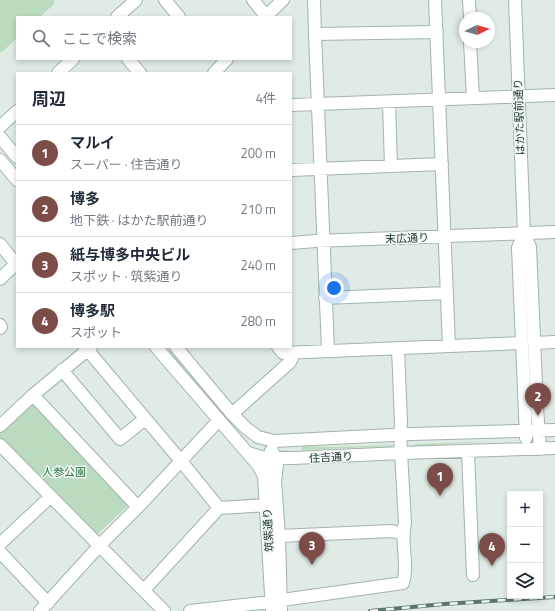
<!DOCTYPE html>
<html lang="ja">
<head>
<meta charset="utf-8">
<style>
  :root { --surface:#fff; --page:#f2f2f3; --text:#1f2937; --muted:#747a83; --line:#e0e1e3; --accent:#7c4c48 }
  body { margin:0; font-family:"Titillium Web","Noto Sans JP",sans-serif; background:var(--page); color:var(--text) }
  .controls { position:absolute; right:12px; bottom:12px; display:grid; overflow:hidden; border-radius:0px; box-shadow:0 2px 6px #0003 }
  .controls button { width:36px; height:36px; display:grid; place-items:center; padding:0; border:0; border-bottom:1px solid var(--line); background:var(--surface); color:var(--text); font:20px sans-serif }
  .compass { position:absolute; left:459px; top:12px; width:36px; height:36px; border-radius:50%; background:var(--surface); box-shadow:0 2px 6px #0003; rotate:85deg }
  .you { position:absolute; left:334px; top:288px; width:14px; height:14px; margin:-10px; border:3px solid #fff; border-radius:50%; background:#1a73e8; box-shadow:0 0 0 6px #1a73e833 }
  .badge { display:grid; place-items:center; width:26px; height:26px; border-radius:50%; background:var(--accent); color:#fff; font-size:13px; font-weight:700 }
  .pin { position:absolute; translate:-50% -33px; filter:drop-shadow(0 1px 2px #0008) }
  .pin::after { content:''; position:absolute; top:21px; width:14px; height:12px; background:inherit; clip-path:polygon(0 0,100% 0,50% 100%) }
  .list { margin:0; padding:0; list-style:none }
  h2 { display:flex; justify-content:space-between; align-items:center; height:52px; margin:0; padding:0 16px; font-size:17px }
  h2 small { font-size:13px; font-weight:400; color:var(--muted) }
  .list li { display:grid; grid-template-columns:26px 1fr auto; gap:12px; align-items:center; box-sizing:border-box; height:56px; padding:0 16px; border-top:1px solid var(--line) }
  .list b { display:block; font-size:15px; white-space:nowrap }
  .list p { margin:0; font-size:13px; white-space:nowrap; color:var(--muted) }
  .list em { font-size:13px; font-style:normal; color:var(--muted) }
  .icon { flex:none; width:22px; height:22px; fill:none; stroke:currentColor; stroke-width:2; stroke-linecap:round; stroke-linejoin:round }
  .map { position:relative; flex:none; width:555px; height:611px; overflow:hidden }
  .search { position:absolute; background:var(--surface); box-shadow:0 2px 6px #0003; left:16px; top:16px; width:276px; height:44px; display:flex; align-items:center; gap:10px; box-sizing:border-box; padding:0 14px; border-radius:0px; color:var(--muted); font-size:15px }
  .panel { position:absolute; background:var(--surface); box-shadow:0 2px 6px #0003; left:16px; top:72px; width:276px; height:276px; border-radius:0px }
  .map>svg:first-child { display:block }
  .green { fill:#badbc0 }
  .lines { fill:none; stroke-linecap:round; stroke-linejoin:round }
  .minor-casing { stroke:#a3b3ac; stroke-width:14 }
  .minor { stroke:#fff; stroke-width:12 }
  .rail-casing { stroke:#5c766d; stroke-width:4 }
  .rail { stroke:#f1f7f4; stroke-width:2.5; stroke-dasharray:8; stroke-linecap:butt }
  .labels { text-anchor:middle; stroke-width:3; stroke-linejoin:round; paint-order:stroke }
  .street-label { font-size:11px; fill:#213b32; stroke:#f1f7f4 }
  .park-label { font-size:11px; fill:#2d7042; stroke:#f1f7f4 }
</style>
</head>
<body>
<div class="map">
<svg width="555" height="611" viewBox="0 0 555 611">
  <rect width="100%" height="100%" fill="#e0ebe5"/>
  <!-- green -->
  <path class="green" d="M0 0H54V4L40 17H17V38L2 52H0Z
    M170 348 192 374 199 386 243 437 230 425 168 350Z
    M34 401 129 505 92 539 0 439V432Z
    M501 441 415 446V444Z
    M392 445 393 446 302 450V446L332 447Z"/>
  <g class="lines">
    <!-- minor casing -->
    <g class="minor-casing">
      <path id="minor" d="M165 0 179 17
        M253 0 266 16
        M314 0 315 34 328 350
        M435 0 449 346
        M469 0 470 18
        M515 0 524 233 530 247 537 408 540 449
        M117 17 136 0
        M265 17 283 0
        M315 34 437 32
        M470 42 473 98
        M128 59 140 73
        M58 73 73 59
        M214 73 227 59
        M389 102 391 166
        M291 105 555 95
        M0 127 17 111
        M0 137 17 157
        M0 160 17 180
        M291 170 442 164
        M524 233 518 248 526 438
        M291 243 316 241 555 232
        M0 244 16 264
        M0 279 17 263
        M325 298 447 293
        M0 325 1 327 0 328
        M534 343 555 342
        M85 347 181 461 219 508
        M156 347 258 465 264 476
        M176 347 232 414 246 428 258 437 274 441 412 434 555 430
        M278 347 283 353 522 343
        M62 370 120 439 145 419
        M33 395 138 507
        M232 414 290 362 294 353
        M0 426 33 395 91 347
        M0 445 164 611
        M271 451 276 457 277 465 275 481 279 536 281 611
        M468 451 473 575
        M248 453 262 457 293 458 402 453 555 448
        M279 536 392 531 403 534
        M0 544 50 497
        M0 552 48 603
        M144 590 219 508 266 505
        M40 611 100 545 138 507 219 420
        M190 611 261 603 403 583C409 564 400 544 405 523L400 435 401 423 398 348
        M272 611 264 476 271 452 272 450"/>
    </g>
    <!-- minor -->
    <use href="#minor" class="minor"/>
    <!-- rail casing -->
    <g class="rail-casing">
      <path id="rail" d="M370 611 444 604 555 597"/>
    </g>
    <!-- rail -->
    <use href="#rail" class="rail"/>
  </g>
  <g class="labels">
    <!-- street labels -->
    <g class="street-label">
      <text transform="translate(519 117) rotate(-92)" y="4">はかた駅前通り</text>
      <text transform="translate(407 238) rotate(-2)" y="4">末広通り</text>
      <text transform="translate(331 457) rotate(-3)" y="4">住吉通り</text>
      <text transform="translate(268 530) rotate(-93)" y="4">筑紫通り</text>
    </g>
    <!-- park labels -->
    <g class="park-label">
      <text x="64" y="476">人参公園</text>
    </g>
  </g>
</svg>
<div class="controls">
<button>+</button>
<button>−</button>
<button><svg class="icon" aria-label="layers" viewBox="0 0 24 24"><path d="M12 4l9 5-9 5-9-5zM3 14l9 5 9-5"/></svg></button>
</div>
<svg class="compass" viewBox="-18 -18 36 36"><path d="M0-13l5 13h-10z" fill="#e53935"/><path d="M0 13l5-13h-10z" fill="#747a83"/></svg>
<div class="you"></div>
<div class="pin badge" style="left:440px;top:496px">1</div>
<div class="pin badge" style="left:538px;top:416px">2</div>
<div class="pin badge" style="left:312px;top:565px">3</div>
<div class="pin badge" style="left:492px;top:566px">4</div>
<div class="search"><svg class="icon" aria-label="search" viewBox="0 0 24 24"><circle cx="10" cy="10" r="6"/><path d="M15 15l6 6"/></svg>ここで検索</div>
<section class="panel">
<h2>周辺<small>4件</small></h2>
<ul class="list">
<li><span class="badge">1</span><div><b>マルイ</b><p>スーパー · 住吉通り</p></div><em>200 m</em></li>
<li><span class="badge">2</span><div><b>博多</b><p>地下鉄 · はかた駅前通り</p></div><em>210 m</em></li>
<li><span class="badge">3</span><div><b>紙与博多中央ビル</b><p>スポット · 筑紫通り</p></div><em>240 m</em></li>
<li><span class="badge">4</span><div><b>博多駅</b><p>スポット</p></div><em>280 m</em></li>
</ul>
</section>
</div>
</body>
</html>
